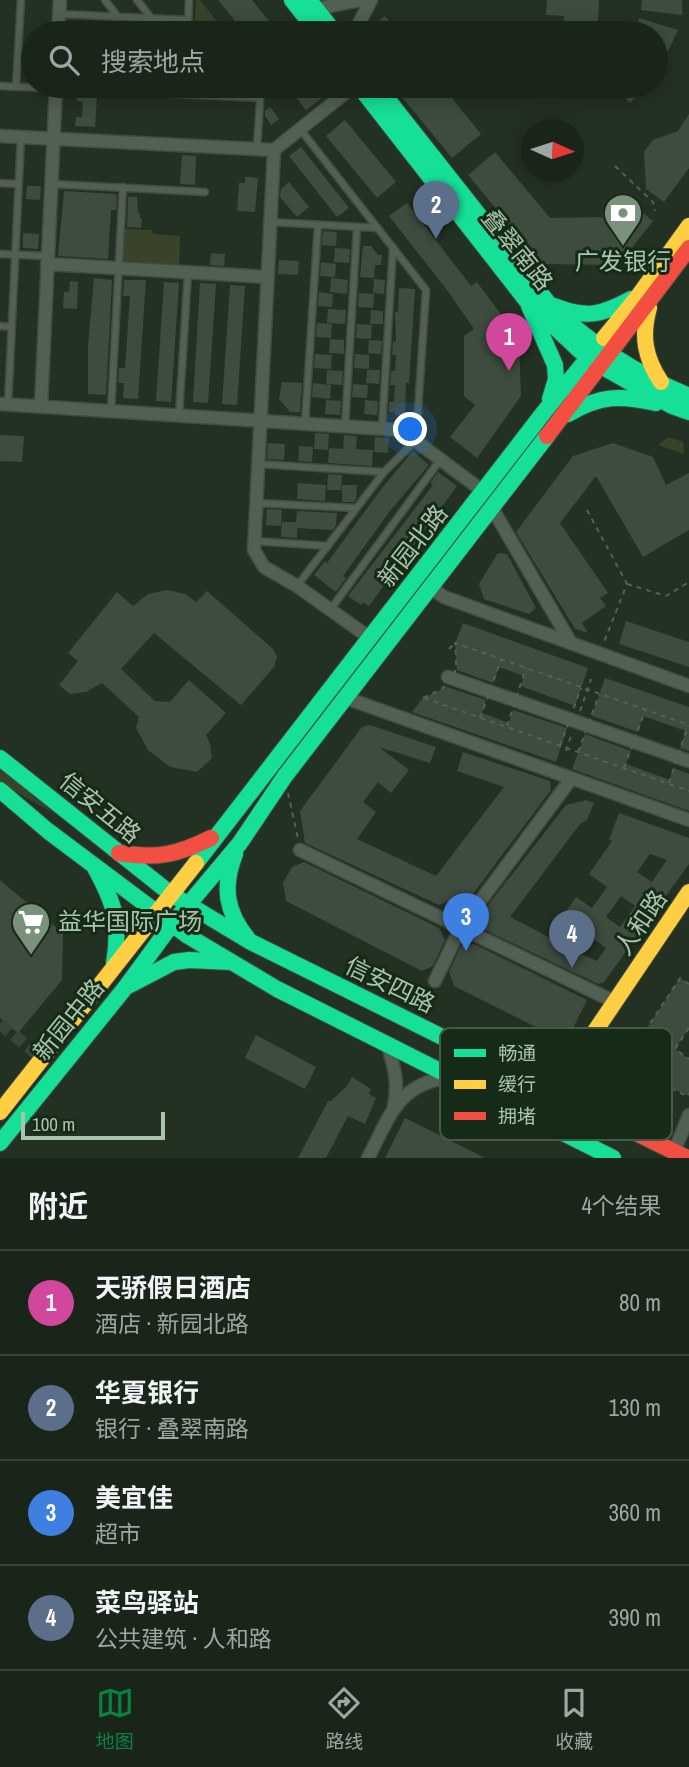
<!DOCTYPE html>
<html lang="zh">
<head>
<meta charset="utf-8">
<style>
  :root { --surface:#1a251a; --page:#232d23; --text:#f1f3f6; --muted:#9fa5a2; --line:#384239; --accent:#0b8043 }
  body { margin:0; font-family:"Archivo Narrow","Noto Sans SC",sans-serif; background:var(--page); color:var(--text) }
  .compass { position:absolute; left:521px; top:119px; width:63px; height:63px; border-radius:50%; background:var(--surface); box-shadow:0 4px 18px #0003; rotate:93deg }
  .scale { position:absolute; left:21px; bottom:18px; width:144px; box-sizing:border-box; padding-left:7px; border:4px solid #a9c5ab; border-top:0; font-size:19px; line-height:24px; white-space:nowrap; color:#a9c5ab; -webkit-text-stroke:5px #162b17; paint-order:stroke }
  .you { position:absolute; left:411px; top:430px; width:24px; height:24px; margin:-18px; border:5px solid #fff; border-radius:50%; background:#1a73e8; box-shadow:0 0 0 10px #1a73e833 }
  .badge { display:grid; place-items:center; width:46px; height:46px; border-radius:50%; background:var(--accent); color:#fff; font-size:23px; font-weight:700 }
  .pin { position:absolute; translate:-50% -58px; filter:drop-shadow(0 2px 4px #0008) }
  .pin::after { content:''; position:absolute; top:37px; width:24px; height:21px; background:inherit; clip-path:polygon(0 0,100% 0,50% 100%) }
  .list { margin:0; padding:0; list-style:none }
  h2 { display:flex; justify-content:space-between; align-items:center; height:91px; margin:0; padding:0 28px; font-size:30px }
  h2 small { font-size:23px; font-weight:400; color:var(--muted) }
  .list li { display:grid; grid-template-columns:46px 1fr auto; gap:21px; align-items:center; box-sizing:border-box; height:105px; padding:0 28px; border-top:2px solid var(--line) }
  .list b { display:block; font-size:26px; white-space:nowrap }
  .list p { margin:0; font-size:23px; white-space:nowrap; color:var(--muted) }
  .list em { font-size:23px; font-style:normal; color:var(--muted) }
  .icon { flex:none; width:38px; height:38px; fill:none; stroke:currentColor; stroke-width:2; stroke-linecap:round; stroke-linejoin:round }
  .map { position:relative; flex:none; width:689px; height:1158px; overflow:hidden }
  .search { position:absolute; background:var(--surface); box-shadow:0 4px 18px #0003; left:21px; right:21px; top:21px; height:77px; display:flex; align-items:center; gap:18px; box-sizing:border-box; padding:0 24px; border-radius:38px; color:var(--muted); font-size:26px }
  .sheet { height:511px; background:var(--surface) }
  nav { display:flex; justify-content:space-around; align-items:center; box-sizing:border-box; height:98px; border-top:2px solid var(--line); background:var(--surface); font-size:19px; color:var(--muted) }
  nav a { display:grid; justify-items:center; gap:4px }
  nav .on { color:var(--accent) }
  .map>svg:first-child { display:block }
  .green { fill:#39432a }
  .building { fill:#3d4c3e; fill-rule:evenodd }
  .lines { fill:none; stroke-linecap:round; stroke-linejoin:round }
  .street-tunnel { stroke:#374737; stroke-width:12; stroke-dasharray:12 6; stroke-linecap:butt }
  .lane-casing { stroke:#404b41; stroke-width:9 }
  .street-casing { stroke:#404b41; stroke-width:15 }
  .fast-casing { stroke:#404b41; stroke-width:18 }
  .slow-casing { stroke:#404b41; stroke-width:18 }
  .jam-casing { stroke:#404b41; stroke-width:18 }
  .path { stroke:#546053; stroke-width:2; stroke-dasharray:5 5; stroke-linecap:butt }
  .lane { stroke:#516052; stroke-width:6 }
  .street { stroke:#516052; stroke-width:12 }
  .fast { stroke:#16e098; stroke-width:16 }
  .slow { stroke:#ffcf43; stroke-width:16 }
  .jam { stroke:#f24e42; stroke-width:16 }
  .path-bridge { stroke:#546053; stroke-width:2; stroke-dasharray:5 5; stroke-linecap:butt }
  .labels { text-anchor:middle; stroke-width:6; stroke-linejoin:round; paint-order:stroke }
  .street-label { font-size:24px; fill:#a9c5ab; stroke:#162b17 }
  .poi-label { font-size:24px; fill:#a9c5ab; stroke:#162b17 }
  .key { fill:#162b17; stroke:#425943; stroke-width:2 }
  .key-label { font-size:19px; fill:#a9c5ab }
</style>
</head>
<body>
<div class="map">
<svg width="689" height="1158" viewBox="0 0 689 1158">
  <rect width="100%" height="100%" fill="#233123"/>
  <!-- green -->
  <path class="green" d="M196 0H200L226 33H194Z
    M125 229 152 230 153 234 180 236 179 269 128 267 123 262Z
    M668 437 683 442 684 454 658 445Z
    M0 768 55 814 0 783Z"/>
  <!-- building -->
  <path class="building" d="M218 0H252L279 33H245Z
    M547 0H599L598 22 593 21 583 33H576L564 23V16L546 15Z
    M642 0H682V15L641 10Z
    M385 16 399 33H364Z
    M639 18 678 30 662 64 656 60V33H636Z
    M287 86H321L327 94 306 110Z
    M393 86H442L481 134 452 158Z
    M616 86H646L630 103Z
    M77 95 97 96 95 127 75 126 76 117H82L83 102 77 101Z
    M270 107 279 119 271 125 265 116V111Z
    M689 114V168L664 202 646 189 644 152 653 140 678 131Z
    M345 120 396 182 377 198 326 136Z
    M301 147 349 208 337 217 289 156Z
    M495 152 550 218 607 217 623 197 653 221 618 265 542 264 468 175Z
    M182 155 196 156 195 185 180 184Z
    M245 177 258 178 255 212 237 211 239 183H245Z
    M289 182 309 207 297 217 280 197 281 189Z
    M27 186H41L40 200 26 199Z
    M64 191 115 194 117 196 116 210H111L108 259 58 256Z
    M128 197H137L138 213H140V218L142 219 141 228 127 227Z
    M407 203 471 286 477 282 519 339 521 396 477 458 450 437 475 405 464 396V336L474 329 447 290 389 216Z
    M323 231 337 232 336 246 322 245Z
    M23 233 39 234 38 249 23 248Z
    M363 246H371L378 255H382L381 265H375L374 278 360 277Z
    M335 248 350 249 349 263 334 262Z
    M211 253 225 254 224 266 210 265Z
    M279 260 299 261 298 275 278 274Z
    M321 262 336 264 335 277 320 276Z
    M94 278 112 280 106 395 88 394V346Z
    M331 278 348 280 347 294 330 292Z
    M374 279 385 280 384 294 373 293Z
    M124 280H146L138 399 123 398 124 383H118L119 368H125L130 296H123Z
    M70 281 78 282 77 309 63 308 64 292H69Z
    M164 282 179 283 171 402 156 401Z
    M200 283 216 284 208 403 193 402Z
    M230 285 245 286 237 405 222 404Z
    M399 288 415 289 409 383H406L405 416 395 415V412H389V402H394L395 385H390L391 371H395L396 355H392L393 341 396 342 395 312H398Z
    M319 292 333 294 332 307 318 306Z
    M359 293 374 294 373 308 358 307Z
    M328 309 346 310 345 324 327 323Z
    M371 310 383 311V324H370Z
    M317 323 332 324 331 338 316 337Z
    M357 324 372 325 371 339 356 338Z
    M330 339 344 340V354L329 353Z
    M369 340 382 341 381 354 368 353Z
    M315 354 332 355 331 369 314 368Z
    M355 354 369 355V369L354 368Z
    M327 370 343 371 342 385 326 384Z
    M367 370H380L379 384 366 383Z
    M282 382 302 383 300 412H290L279 399Z
    M313 383 331 385 330 399 312 397Z
    M353 384 368 385 367 398 352 397Z
    M326 400 341 401 340 415 325 414Z
    M365 400 378 401 377 415 364 414Z
    M315 433 329 434 328 450 314 449Z
    M0 435 24 436 22 462 0 461Z
    M344 435 357 436 356 449 373 450 372 466 328 463 329 448 343 449Z
    M375 437 389 438 388 453 374 452Z
    M268 443 285 444 284 460 267 459Z
    M613 443 653 457 666 485 689 473V530L643 557 596 476 560 523 608 593 600 598 606 606 582 623 588 633 575 629 516 532 573 456Z
    M299 446 313 447 312 462 298 461Z
    M413 451 429 465 390 511 343 576 346 578 336 592 314 575 325 561 327 563 382 488Z
    M438 472 457 486 369 606 363 602 361 605 348 596 433 485 430 483Z
    M328 474 342 475 341 490H327Z
    M298 483 326 485 325 501 297 499Z
    M342 485H357L356 499 354 502H342Z
    M267 509 282 510 281 526 266 525Z
    M297 511 337 513 336 525 333 530 297 528V538L281 537 282 522H296Z
    M498 553 507 554 536 608 529 614 484 599 479 584Z
    M167 590 185 594 196 602 207 591 273 649 277 657 274 667 241 705 154 633 121 669 155 701 170 702 189 680 226 713 206 735 210 744 212 758 197 772 170 767 148 750 136 728 139 717 102 683 86 692 70 694 59 685 78 661 68 653 117 592 133 606 148 594Z
    M626 621 689 642V667L619 644Z
    M463 623 588 668 575 706 521 686 524 676 499 667 493 683 457 670 455 643Z
    M605 678 689 707V751L680 748 686 731 643 716 638 732 592 716Z
    M447 687 486 700 482 713 509 723 513 710 567 728 556 762 412 712 423 698Z
    M370 725 436 747 430 763 379 747 409 770 391 793 378 782 363 802 376 812 357 839 436 876 504 787 457 771 463 752 550 781 551 790 469 899 458 898 439 905 305 843 300 811 362 727Z
    M585 734 631 751 626 764 670 780 673 768 689 774V811L572 769Z
    M586 800 594 803 587 820 580 824 510 917 566 946 578 929 561 918 576 897 592 908 607 887 589 874 612 841 609 840 619 813 689 838V864L604 982 598 984 483 929 481 914 566 805ZM650 854 667 860 652 882 637 872ZM621 896 635 906 620 927 606 917ZM591 937 606 948 597 961 580 953Z
    M304 862 439 928 445 940 433 966 422 971 286 901 283 883 292 867Z
    M0 880 63 933 62 980 18 1033 0 1018Z
    M474 944 587 1000 566 1042 454 986 449 972 461 946Z
    M680 978 689 984V1028L675 1049 689 1059V1096L622 1066Z
    M256 1035 316 1067 305 1089 245 1058Z
    M352 1077 371 1089 369 1094 376 1098 365 1124 348 1116 326 1158H298L328 1101H331L346 1087Z
    M405 1118 485 1158H385Z"/>
  <g class="lines">
    <!-- street-tunnel -->
    <path class="street-tunnel" d="M0 1024 42 1058"/>
    <!-- lane casing -->
    <g class="lane-casing">
      <path id="lane" d="M105 0 118 17
        M137 0 152 19
        M59 14 188 20
        M188 33 189 0
        M0 86 260 98
        M16 87 21 0
        M257 148 261 86
        M0 183 18 184
        M51 184 205 192
        M270 222 378 228
        M1 254 47 256
        M0 326 11 327
        M8 404 21 137
        M111 411 123 187
        M179 415 188 272
        M305 423 318 225
        M345 426 357 227
        M382 429 393 247
        M258 464 384 472
        M256 503 356 508
        M254 541 328 546
        M297 586 384 472 416 440 426 290 300 129
        M330 610 440 460"/>
    </g>
    <!-- street casing -->
    <g class="street-casing">
      <path id="street" d="M316 9 360 0
        M58 33 60 0
        M354 33 371 0
        M0 136 274 150 354 86
        M274 150 254 550 264 567 297 586 370 638
        M47 264 267 277
        M0 404 401 430 484 492
        M41 406 56 86
        M492 508 571 643
        M431 588 444 597 689 686
        M448 677 689 761
        M346 698 689 820
        M300 850 615 1002
        M435 981 461 927 571 779
        M387 1043C394 1066 399 1083 394 1106
        M674 1152 689 1115
        M368 1158C390 1116 398 1083 451 1077"/>
    </g>
    <!-- fast casing -->
    <g class="fast-casing">
      <path id="fast" d="M292 0 318 33
        M309 0 335 33
        M359 86 526 300 579 350 601 366 672 406 689 412
        M377 86 549 304C590 344 636 374 689 396
        M529 306 555 365 556 379 550 399
        M554 306C586 319 602 315 631 299
        M568 414C601 395 620 395 656 403
        M0 758 171 894 249 941 571 1101
        M0 790 48 831 188 936 277 989 613 1158
        M235 854C222 887 226 912 248 939
        M196 863 544 412 604 338
        M94 866C114 902 121 922 114 963
        M130 985 174 962 189 960 230 962
        M0 1143 125 988 172 924 240 843 285 776 547 436"/>
    </g>
    <!-- slow casing -->
    <g class="slow-casing">
      <path id="slow" d="M649 308C641 336 645 358 661 382
        M604 338 639 295 689 226
        M583 1049 578 1081 587 1108
        M528 1077 555 1071 583 1049 689 892
        M0 1112 196 863"/>
    </g>
    <!-- jam casing -->
    <g class="jam-casing">
      <path id="jam" d="M547 436 689 248
        M119 853C157 859 177 855 211 838
        M571 1101 687 1158"/>
    </g>
    <!-- path -->
    <path class="path" d="M615 166 653 202 655 211
      M587 510 627 584 604 642
      M627 584 666 596 689 582
      M449 649 455 643
      M580 711 591 679
      M566 751 572 733
      M288 793 298 839
      M689 984 680 978 622 1066 687 1096 689 1093
      M689 1028 675 1049 689 1059"/>
    <!-- lane -->
    <use href="#lane" class="lane"/>
    <!-- street -->
    <use href="#street" class="street"/>
    <!-- fast -->
    <use href="#fast" class="fast"/>
    <!-- slow -->
    <use href="#slow" class="slow"/>
    <!-- jam -->
    <use href="#jam" class="jam"/>
    <!-- path-bridge -->
    <path class="path-bridge" d="M423 698C456 683 458 679 455 643L689 725
      M424 698 689 791
      M480 718 501 660
      M507 726 526 668
      M560 746 581 688
      M578 752 599 695
      M624 768 645 711
      M669 783 688 725"/>
  </g>
  <!-- icons -->
  <defs>
    <g id="bank-pin" transform="scale(2.0125)"><path d="M0 17L-7.5 6A9.5 9.5 0 1 1 7.5 6Z" fill="#7a917b" stroke="#162b17"/><path d="M-6-4H6V4H-6ZM0-2.3a2.3 2.3 0 1 0 0 4.6a2.3 2.3 0 1 0 0-4.6Z" fill="#fff"/></g>
    <g id="supermarket-pin" transform="scale(2.0125)"><path d="M0 17L-7.5 6A9.5 9.5 0 1 1 7.5 6Z" fill="#7a917b" stroke="#162b17"/><path d="M-6-5.5h2.5l.6 2H6L4.5 2H-2.5L-4.4-4H-6ZM-1.5 3.2a1.3 1.3 0 1 0 .1 0ZM3 3.2a1.3 1.3 0 1 0 .1 0Z" fill="#fff"/></g>
  </defs>
  <g fill-rule="evenodd">
    <use href="#bank-pin" x="623" y="213"/>
    <use href="#supermarket-pin" x="31" y="922"/>
  </g>
  <g class="labels">
    <!-- street labels -->
    <g class="street-label">
      <text transform="translate(517 250) rotate(51)" y="8">叠翠南路</text>
      <text transform="translate(413 546) rotate(-52)" y="8">新园北路</text>
      <text transform="translate(100 808) rotate(39)" y="8">信安五路</text>
      <text transform="translate(641 923) rotate(-56)" y="8">人和路</text>
      <text transform="translate(390 985) rotate(26)" y="8">信安四路</text>
      <text transform="translate(69 1020) rotate(-51)" y="8">新园中路</text>
    </g>
    <!-- poi labels -->
    <g class="poi-label">
      <text x="623" y="270">广发银行</text>
      <text x="58" y="930" text-anchor="start">益华国际广场</text>
    </g>
  </g>
  <!-- legend -->
  <rect x="440" y="1028" width="232" height="112" rx="10" class="key"/>
  <rect x="454" y="1049" width="32" height="8" fill="#16e098"/>
  <rect x="454" y="1080" width="32" height="9" fill="#ffcf43"/>
  <rect x="454" y="1112" width="32" height="8" fill="#f24e42"/>
  <g class="key-label">
    <text x="498" y="1060">畅通</text>
    <text x="498" y="1091">缓行</text>
    <text x="498" y="1123">拥堵</text>
  </g>
</svg>
<svg class="compass" viewBox="-18 -18 36 36"><path d="M0-13l5 13h-10z" fill="#e53935"/><path d="M0 13l5-13h-10z" fill="#9fa5a2"/></svg>
<div class="scale">100 m</div>
<div class="you"></div>
<div class="pin badge" style="left:509px;top:371px;background:#d1479c">1</div>
<div class="pin badge" style="left:436px;top:239px;background:#5c6f8a">2</div>
<div class="pin badge" style="left:466px;top:951px;background:#3f7fe0">3</div>
<div class="pin badge" style="left:572px;top:968px;background:#5c6f8a">4</div>
<div class="search"><svg class="icon" aria-label="search" viewBox="0 0 24 24"><circle cx="10" cy="10" r="6"/><path d="M15 15l6 6"/></svg>搜索地点</div>
</div>
<section class="sheet">
<h2>附近<small>4个结果</small></h2>
<ul class="list">
<li><span class="badge" style="background:#d1479c">1</span><div><b>天骄假日酒店</b><p>酒店 · 新园北路</p></div><em>80 m</em></li>
<li><span class="badge" style="background:#5c6f8a">2</span><div><b>华夏银行</b><p>银行 · 叠翠南路</p></div><em>130 m</em></li>
<li><span class="badge" style="background:#3f7fe0">3</span><div><b>美宜佳</b><p>超市</p></div><em>360 m</em></li>
<li><span class="badge" style="background:#5c6f8a">4</span><div><b>菜鸟驿站</b><p>公共建筑 · 人和路</p></div><em>390 m</em></li>
</ul>
</section>
<nav>
<a class="on"><svg class="icon" aria-label="map" viewBox="0 0 24 24"><path d="M3 6l6-2 6 2 6-2v14l-6 2-6-2-6 2zM9 4v14M15 6v14"/></svg>地图</a>
<a><svg class="icon" aria-label="directions" viewBox="0 0 24 24"><path d="M12 3l9 9-9 9-9-9zM9 14v-3h6M13 9l2 2-2 2"/></svg>路线</a>
<a><svg class="icon" aria-label="saved" viewBox="0 0 24 24"><path d="M7 4h10v16l-5-4-5 4z"/></svg>收藏</a>
</nav>
</body>
</html>
